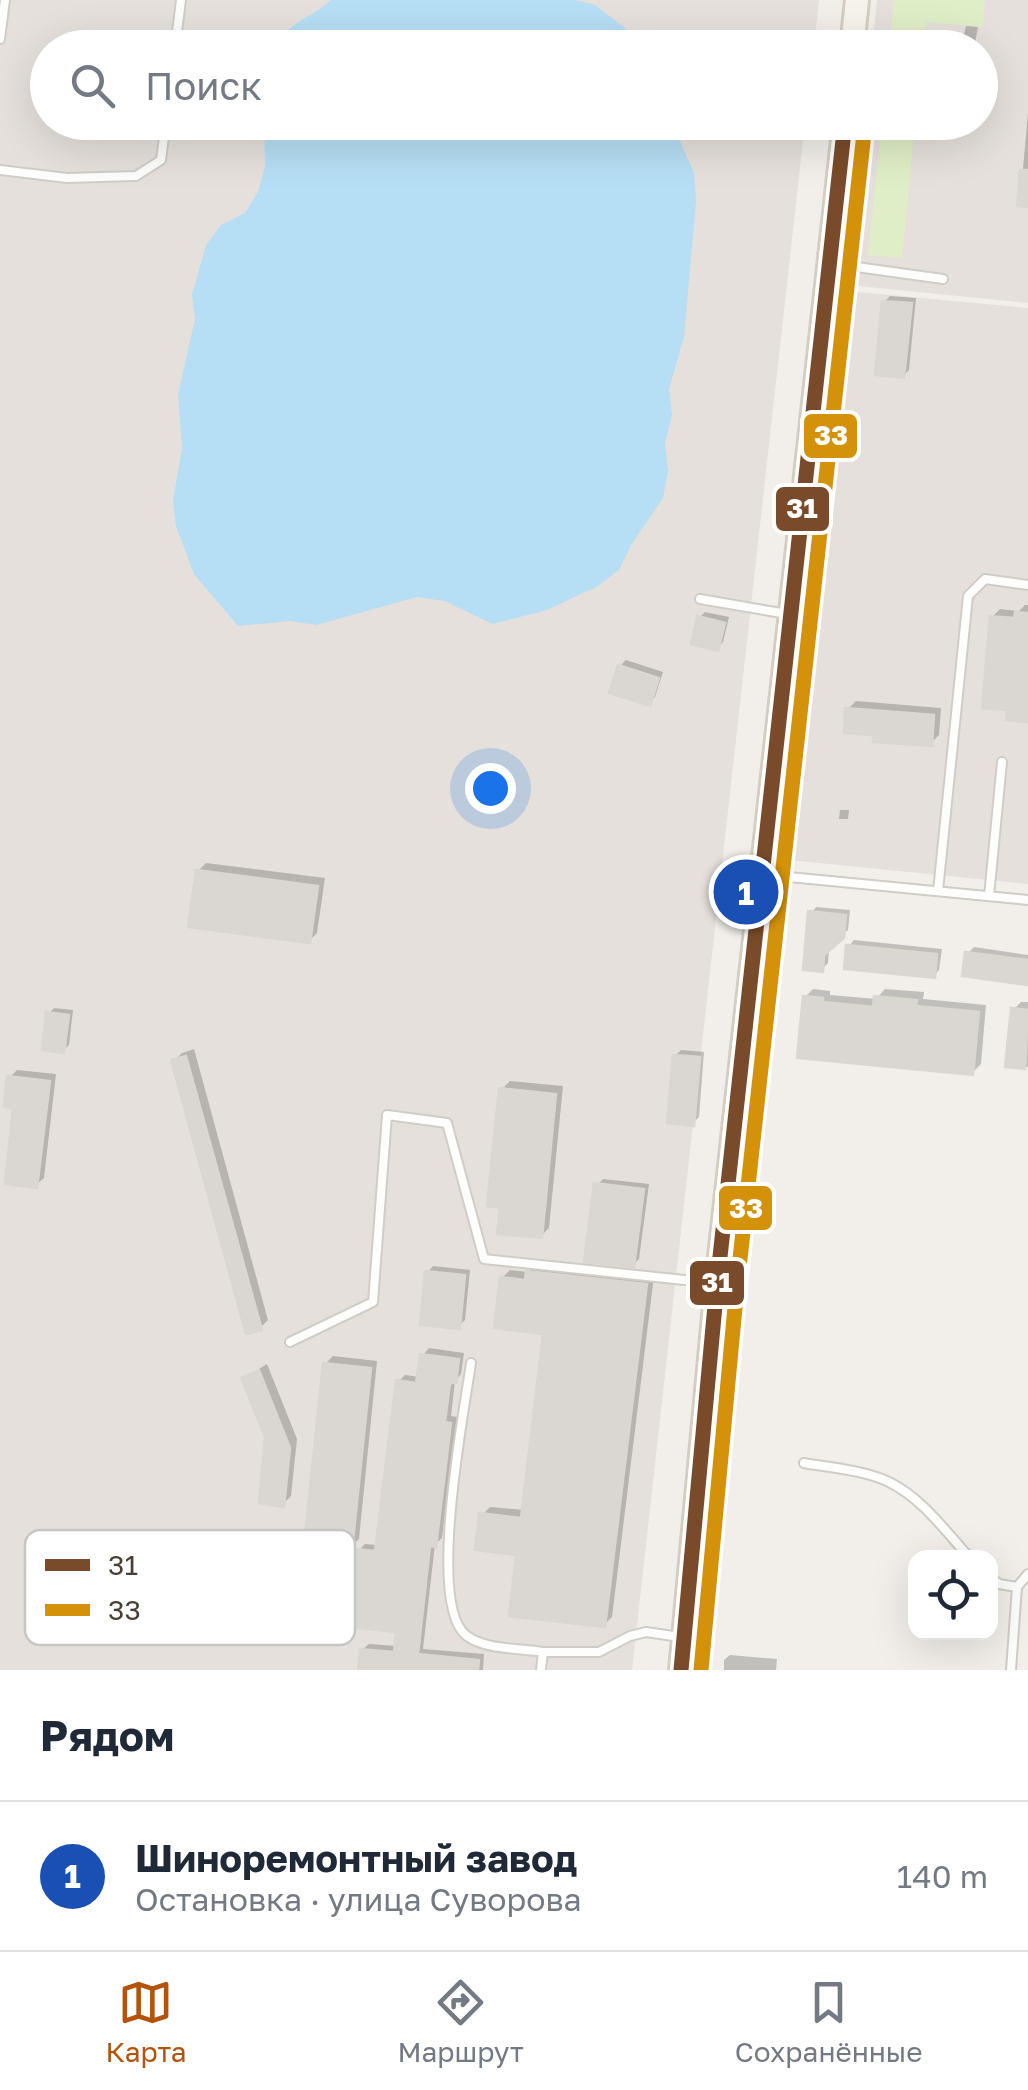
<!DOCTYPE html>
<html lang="ru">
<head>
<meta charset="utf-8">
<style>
  :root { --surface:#fff; --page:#f2f2f3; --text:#1f2937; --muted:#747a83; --line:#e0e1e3; --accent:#b45309 }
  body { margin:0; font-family:"Golos Text",sans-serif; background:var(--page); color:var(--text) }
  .controls { position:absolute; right:30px; bottom:30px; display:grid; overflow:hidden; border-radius:20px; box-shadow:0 10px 40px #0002 }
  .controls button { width:90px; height:90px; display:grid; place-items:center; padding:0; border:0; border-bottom:2px solid var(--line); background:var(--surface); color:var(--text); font:50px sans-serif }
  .you { position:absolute; left:490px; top:788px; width:35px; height:35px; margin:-25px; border:8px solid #fff; border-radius:50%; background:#1a73e8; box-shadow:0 0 0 15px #1a73e833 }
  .badge { display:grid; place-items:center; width:65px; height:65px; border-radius:50%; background:var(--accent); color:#fff; font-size:32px; font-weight:700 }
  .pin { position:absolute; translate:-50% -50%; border:5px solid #fff; box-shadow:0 2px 10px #0006 }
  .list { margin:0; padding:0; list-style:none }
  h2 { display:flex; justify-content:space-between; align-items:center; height:130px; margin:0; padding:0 40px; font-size:42px }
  h2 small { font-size:32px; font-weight:400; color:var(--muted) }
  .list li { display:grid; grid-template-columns:65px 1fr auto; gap:30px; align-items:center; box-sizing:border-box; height:150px; padding:0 40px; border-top:2px solid var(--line) }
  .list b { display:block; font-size:38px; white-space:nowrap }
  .list p { margin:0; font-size:32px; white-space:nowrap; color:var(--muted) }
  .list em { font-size:32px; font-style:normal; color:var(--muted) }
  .icon { flex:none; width:55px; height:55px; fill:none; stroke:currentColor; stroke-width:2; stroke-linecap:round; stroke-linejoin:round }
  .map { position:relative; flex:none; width:1028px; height:1670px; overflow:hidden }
  .search { position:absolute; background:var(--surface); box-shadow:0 10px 40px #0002; left:30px; right:30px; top:30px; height:110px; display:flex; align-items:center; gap:25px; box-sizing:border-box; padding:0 35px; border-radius:55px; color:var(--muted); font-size:38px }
  .sheet { height:280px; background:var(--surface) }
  nav { display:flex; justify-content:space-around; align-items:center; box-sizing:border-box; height:140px; border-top:2px solid var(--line); background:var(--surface); font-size:28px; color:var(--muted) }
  nav a { display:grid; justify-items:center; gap:5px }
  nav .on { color:var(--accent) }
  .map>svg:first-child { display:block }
  .industrial { fill:#e5e0db }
  .green { fill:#e0eec7 }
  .water { fill:#b6def4 }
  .shadow { fill:#0003 }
  .building { fill:#dad6d1; stroke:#dad6d0; stroke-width:2.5 }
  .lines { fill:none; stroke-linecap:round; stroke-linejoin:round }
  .lane-casing { stroke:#d0cdc7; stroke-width:12 }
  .secondary-casing { stroke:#d3cec1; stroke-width:28 }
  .lane { stroke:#fdfdfc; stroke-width:8 }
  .secondary { stroke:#f7f4ee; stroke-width:22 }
  .bus-1-casing { stroke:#fff; stroke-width:22 }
  .bus-2-casing { stroke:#fff; stroke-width:22 }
  .bus-1 { stroke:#7a4b2a; stroke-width:15 }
  .bus-2 { stroke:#d4920b; stroke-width:15 }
  .key { fill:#fff; stroke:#c8c6c2; stroke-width:2.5 }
  .key-label { font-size:28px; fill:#494035 }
  .line-badge { stroke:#fff; stroke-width:4 }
  .badge-label { font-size:28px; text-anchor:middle; font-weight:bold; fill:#fff }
</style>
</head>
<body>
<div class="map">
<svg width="1028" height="1670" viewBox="0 0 1028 1670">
  <rect width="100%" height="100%" fill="#f2efea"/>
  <!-- industrial -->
  <path class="industrial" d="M0 0H819L814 47 48 48V122L805 123 632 1670H0Z
    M877 0H1028V303L848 285 865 123 980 122V48L872 47Z
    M847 291 1028 308V884L789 860Z"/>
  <!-- green -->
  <path class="green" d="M894 0H985L983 27 926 22 923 47H889Z
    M882 123H915L902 258 868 255Z"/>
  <!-- water -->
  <path class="water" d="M331 0H575L595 5 650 47H275C290 20 311 19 331 0Z
    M264 123H672L694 173 696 201 684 337 669 389 672 415 665 444 668 471 663 498 631 545 619 570 598 586 547 610 493 624 444 601 417 597 316 625 290 621 238 626 194 574 176 526 173 501 182 448 178 395 195 319 192 295 206 245 221 225 245 213 258 192 265 166Z"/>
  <!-- shadow -->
  <path class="shadow" d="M966 26 978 27 974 48 961 47Z
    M1028 112V204L1020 203Z
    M890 296 916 298 909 370 903 376 884 302Z
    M1025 605H1028V719L1009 707 992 617 1000 609 1019 611Z
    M705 612 729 617 723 642 717 648 700 617Z
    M626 660 663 672 655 697 650 703 620 666Z
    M856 701 941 708 939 735 931 743 876 733 848 709Z
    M849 810 848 819H839L840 810Z
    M206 863 325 878 317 933 309 941 198 871Z
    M816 907 850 910 848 930 829 948 828 963 822 969 811 913Z
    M854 940 942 949 939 970 934 976 849 946Z
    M974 947 1028 955V982L968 953Z
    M813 989 830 991V995L876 999 885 989 924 992 923 999 986 1005 981 1064 973 1072 805 997Z
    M1021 1002H1028V1067L1008 1065 1014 1009Z
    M54 1008 73 1010 69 1045 63 1050 48 1014Z
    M194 1049 268 1320 260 1328 174 1061 182 1053Z
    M681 1050 704 1052 699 1117 693 1123 675 1056Z
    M17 1070 56 1074 44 1178 36 1185 10 1077Z
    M510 1081 563 1086 549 1228 541 1236 502 1089Z
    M603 1179 649 1184 639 1259 633 1265 597 1185Z
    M536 1264 654 1276 612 1617 604 1625 519 1553 482 1515 490 1507 524 1510 546 1332 502 1278 510 1270 528 1272Z
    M433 1266 470 1270 465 1320 459 1326 428 1272Z
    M429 1348 464 1353 461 1374 455 1381 451 1416 457 1417 442 1538 435 1544 423 1649 484 1654 483 1670H360L362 1650 369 1644 397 1646 399 1630 358 1551 365 1544 378 1545 398 1382 405 1375 420 1377 423 1355Z
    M333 1356 377 1361 359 1539 351 1547 325 1364Z
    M267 1364 297 1439 291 1496 283 1504 267 1437 244 1378Z
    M730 1655 777 1659 776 1670H724V1660Z"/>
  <!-- building -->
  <path class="building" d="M1020 170H1028V207L1017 206Z
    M882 301 912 303 904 378 875 375Z
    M1015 612 1028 613V722L1006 720 1007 710 982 708 990 616 1014 618Z
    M697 616 725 623 718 651 691 644Z
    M618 665 659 678 650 706 609 693Z
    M845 708 934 715 932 746 873 742V735L844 733Z
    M196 870 318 886 310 943 188 927Z
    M808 911 846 915 844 938 824 955 823 972 803 970Z
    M846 945 937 954 935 978 844 969Z
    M965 952 1028 960V985L962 976Z
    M803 996 823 998V1002L873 1007 874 996 917 1000 916 1006 979 1012 973 1075 797 1058Z
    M1011 1008 1028 1010 1025 1069 1005 1067Z
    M46 1012 69 1015 64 1053 42 1050Z
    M673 1055 700 1057 694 1126 667 1123Z
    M186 1056 262 1330 246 1334 171 1060Z
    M7 1076 50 1081 37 1188 5 1184 13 1108 4 1107Z
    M499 1088 556 1094 542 1238 497 1234 500 1208 487 1206Z
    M594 1183 644 1189 634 1267 584 1262Z
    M425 1271 465 1275 460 1329 420 1325Z
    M526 1271 647 1284 605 1627 509 1616 516 1555 475 1550 479 1513 521 1518 543 1334 494 1328 500 1277 525 1280Z
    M420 1354 459 1359 456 1383H450L445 1422 451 1423 436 1547 430 1546 418 1654 479 1660 478 1670H358L360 1649 394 1652 396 1632 348 1627 356 1549 375 1551 396 1380 416 1383Z
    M323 1363 371 1368 352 1550 304 1545Z
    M259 1370 290 1448 284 1507 259 1503 265 1437 241 1378Z"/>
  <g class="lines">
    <!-- lane casing -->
    <g class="lane-casing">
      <path id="lane" d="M0 39 5 0
        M175 48 181 0
        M0 170 67 178 136 176 161 160 166 122
        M835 264 943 279
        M700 599 787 614
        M768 875 1028 900
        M938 891 968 596 985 579 1028 585
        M989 896 1002 762
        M290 1342 373 1302 387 1115 447 1123 484 1259 713 1283
        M471 1363C464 1413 426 1607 467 1636 486 1650 520 1648 543 1652
        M804 1463C832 1468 863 1470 889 1482 922 1498 946 1532 970 1558
        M990 1577 999 1584 1017 1587 1028 1574
        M541 1670 543 1652H599L630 1636 646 1632 680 1637
        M1011 1670 1017 1587"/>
    </g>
    <!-- secondary casing -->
    <g class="secondary-casing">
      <path id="secondary" d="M852 48 857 0
        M681 1670 717 1284 845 122"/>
    </g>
    <!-- lane -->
    <use href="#lane" class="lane"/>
    <!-- secondary -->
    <use href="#secondary" class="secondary"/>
    <!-- bus-1 casing -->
    <g class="bus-1-casing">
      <path id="bus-1" d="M681 1670 717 1284 845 122"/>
    </g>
    <!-- bus-2 casing -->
    <g class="bus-2-casing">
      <path id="bus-2" d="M701 1670 737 1286 865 124"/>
    </g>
    <!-- bus-1 -->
    <use href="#bus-1" class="bus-1"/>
    <!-- bus-2 -->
    <use href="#bus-2" class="bus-2"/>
  </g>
  <!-- legend -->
  <rect x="25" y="1530" width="330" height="115" rx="15" class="key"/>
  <rect x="45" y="1559" width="45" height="12" fill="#7a4b2a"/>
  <rect x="45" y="1604" width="45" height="12" fill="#d4920b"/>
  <g class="key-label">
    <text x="108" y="1575">31</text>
    <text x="108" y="1620">33</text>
  </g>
  <g class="line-badge">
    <rect x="802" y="412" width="57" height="48" rx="10" fill="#d4920b"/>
    <rect x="774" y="485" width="57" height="48" rx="10" fill="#7a4b2a"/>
    <rect x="717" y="1184" width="57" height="48" rx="10" fill="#d4920b"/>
    <rect x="688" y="1259" width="58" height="48" rx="10" fill="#7a4b2a"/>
  </g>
  <g class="badge-label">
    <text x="831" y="445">33</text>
    <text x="802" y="518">31</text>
    <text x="746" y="1218">33</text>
    <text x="717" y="1292">31</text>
  </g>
</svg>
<div class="controls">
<button><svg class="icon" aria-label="locate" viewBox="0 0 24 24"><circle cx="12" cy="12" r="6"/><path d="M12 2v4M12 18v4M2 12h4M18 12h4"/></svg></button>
</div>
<div class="you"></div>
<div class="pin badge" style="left:746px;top:892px;background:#1a4fb4">1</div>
<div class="search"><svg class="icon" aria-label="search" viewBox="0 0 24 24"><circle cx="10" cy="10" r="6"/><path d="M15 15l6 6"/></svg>Поиск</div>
</div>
<section class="sheet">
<h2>Рядом<small></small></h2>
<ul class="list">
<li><span class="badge" style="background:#1a4fb4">1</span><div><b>Шиноремонтный завод</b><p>Остановка · улица Суворова</p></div><em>140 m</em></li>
</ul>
</section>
<nav>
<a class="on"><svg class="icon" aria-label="map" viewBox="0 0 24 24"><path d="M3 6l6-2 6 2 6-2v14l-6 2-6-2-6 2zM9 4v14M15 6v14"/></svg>Карта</a>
<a><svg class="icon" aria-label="directions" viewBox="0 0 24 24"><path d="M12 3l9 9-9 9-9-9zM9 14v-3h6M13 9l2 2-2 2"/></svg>Маршрут</a>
<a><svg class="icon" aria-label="saved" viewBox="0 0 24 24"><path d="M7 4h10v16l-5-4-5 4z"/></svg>Сохранённые</a>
</nav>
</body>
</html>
